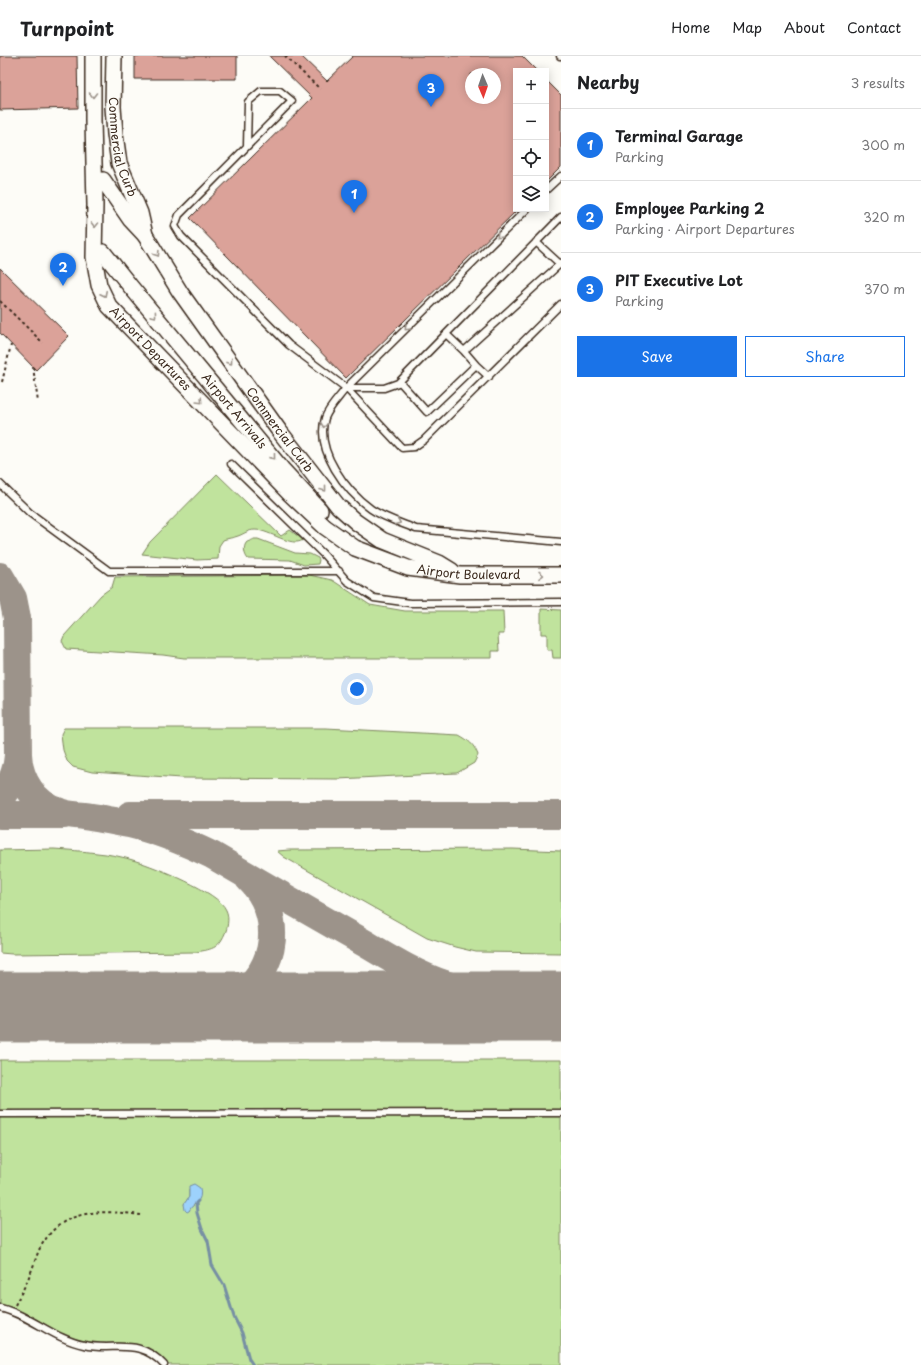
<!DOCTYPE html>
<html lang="en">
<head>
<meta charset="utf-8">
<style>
  :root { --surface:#fff; --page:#f6f6f6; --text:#202124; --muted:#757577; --line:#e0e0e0; --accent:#1a73e8 }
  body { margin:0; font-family:"Playpen Sans",sans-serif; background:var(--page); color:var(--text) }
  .controls { position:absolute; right:12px; top:12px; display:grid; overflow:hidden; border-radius:0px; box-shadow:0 2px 10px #0003 }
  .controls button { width:36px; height:36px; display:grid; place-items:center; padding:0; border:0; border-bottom:1px solid var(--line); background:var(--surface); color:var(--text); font:20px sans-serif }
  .compass { position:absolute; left:465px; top:12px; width:36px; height:36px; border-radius:50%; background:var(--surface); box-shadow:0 2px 10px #0003; rotate:178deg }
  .you { position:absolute; left:357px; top:633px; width:14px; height:14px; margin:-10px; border:3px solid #fff; border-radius:50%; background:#1a73e8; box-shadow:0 0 0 6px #1a73e833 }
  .badge { display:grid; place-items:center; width:26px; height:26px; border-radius:50%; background:var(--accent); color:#fff; font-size:13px; font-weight:700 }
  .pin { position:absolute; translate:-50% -33px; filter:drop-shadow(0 1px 2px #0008) }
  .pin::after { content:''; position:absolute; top:21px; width:14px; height:12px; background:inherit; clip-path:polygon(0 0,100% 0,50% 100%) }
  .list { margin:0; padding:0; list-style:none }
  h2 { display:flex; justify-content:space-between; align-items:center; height:52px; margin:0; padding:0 16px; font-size:17px }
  h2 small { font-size:13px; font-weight:400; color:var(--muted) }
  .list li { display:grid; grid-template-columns:26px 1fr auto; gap:12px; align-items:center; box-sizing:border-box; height:72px; padding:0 16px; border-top:1px solid var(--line) }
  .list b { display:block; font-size:15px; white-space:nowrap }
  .list p { margin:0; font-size:13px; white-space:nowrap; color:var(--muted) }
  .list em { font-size:13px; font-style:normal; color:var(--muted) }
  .actions { display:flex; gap:8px; padding:12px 16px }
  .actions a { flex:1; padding:9px 0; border:1px solid var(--accent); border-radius:0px; text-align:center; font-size:14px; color:var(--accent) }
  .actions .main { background:var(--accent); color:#fff }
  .icon { flex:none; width:22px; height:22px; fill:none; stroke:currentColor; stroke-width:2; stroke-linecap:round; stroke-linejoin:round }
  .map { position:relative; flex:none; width:561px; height:1309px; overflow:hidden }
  header { display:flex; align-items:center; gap:24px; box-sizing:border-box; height:56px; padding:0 20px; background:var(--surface); border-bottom:1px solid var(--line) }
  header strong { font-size:19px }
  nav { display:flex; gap:22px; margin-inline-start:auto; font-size:14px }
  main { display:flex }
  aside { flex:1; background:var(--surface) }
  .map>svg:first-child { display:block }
  .green { fill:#c0e39d; stroke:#7e865e; fill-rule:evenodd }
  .water { fill:#9dd2fc; stroke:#768fa3 }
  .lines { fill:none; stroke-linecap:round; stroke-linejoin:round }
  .stream { stroke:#768fa3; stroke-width:3 }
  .taxiway { stroke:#9c938a; stroke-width:28 }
  .runway { stroke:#9c938a; stroke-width:71 }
  .building { fill:#dba299; stroke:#3b2a1e; fill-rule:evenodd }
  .service-casing { stroke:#3b2a1e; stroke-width:9 }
  .tertiary-casing { stroke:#3b2a1e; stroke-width:18 }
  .path { stroke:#3b2a1e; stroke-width:2; stroke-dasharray:3 3; stroke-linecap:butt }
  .service { stroke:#fdfcf7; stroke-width:6 }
  .tertiary { stroke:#fdfcf7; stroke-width:15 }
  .oneway { stroke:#9c938a }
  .labels { text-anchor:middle; stroke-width:3.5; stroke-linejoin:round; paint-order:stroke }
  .street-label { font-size:12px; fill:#3b2a1e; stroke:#fdfcf7 }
</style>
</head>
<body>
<header>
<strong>Turnpoint</strong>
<nav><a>Home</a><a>Map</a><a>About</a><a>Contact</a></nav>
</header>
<main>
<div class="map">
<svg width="561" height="1309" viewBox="0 0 561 1309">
  <rect width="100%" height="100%" fill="#fdfcf7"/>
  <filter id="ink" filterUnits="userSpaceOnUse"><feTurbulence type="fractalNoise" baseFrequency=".025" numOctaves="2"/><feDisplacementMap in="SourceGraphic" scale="8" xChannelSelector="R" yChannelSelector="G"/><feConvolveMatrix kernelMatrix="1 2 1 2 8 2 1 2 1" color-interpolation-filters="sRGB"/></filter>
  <g filter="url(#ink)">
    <!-- green -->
    <path class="green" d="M217 418 281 480 290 474 303 484C291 492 270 474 255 474 248 474 244 478 238 480 233 482 228 482 223 484L219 490 218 503 197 504 142 498 150 486Z
      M254 483H258L295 497 310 498 318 502 319 504 318 508 304 509 290 504 248 503C245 500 242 491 247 486 247 486 253 484 254 483Z
      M309 519 332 524 370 549 405 555H503L504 578H498L499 595H492V602H184L163 599 66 593 62 585 64 580 101 539 112 531 115 521Z
      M541 553 561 554V602H553L552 594H547V578H541Z
      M64 672H326L459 679C468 684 474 688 478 699L474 707 457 717 338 723 182 722 92 716 73 711 67 705 63 694 61 678Z
      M54 793C68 794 83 795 97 797 109 798 124 801 136 805 155 811 219 836 226 854 229 860 228 869 226 875 219 892 214 893 196 896L12 898 0 897V794Z
      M513 793 561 795V897L476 896 455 891 427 882 284 801 277 795 289 794Z
      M0 1004H561V1054L0 1056Z
      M561 1060V1309H168C141 1275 110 1294 75 1283 64 1280 54 1273 45 1268 30 1260 16 1253 0 1248V1061ZM189 1134 199 1145 190 1152 189 1155 184 1148 189 1141Z"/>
    <!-- water -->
    <path class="water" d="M194 1128 200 1132C203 1147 194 1145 189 1155L187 1156 185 1154 184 1148 189 1141V1130Z"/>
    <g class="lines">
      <!-- stream -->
      <path class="stream" d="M198 1145 196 1147 197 1157 202 1173 208 1185 212 1209 224 1229 234 1261 242 1277 249 1303 253 1309"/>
      <!-- taxiway -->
      <path class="taxiway" d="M0 520 13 542 17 562 18 698C19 724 34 748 60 756 68 759 76 759 84 760 99 762 114 765 129 768 158 775 185 786 212 799 260 827 308 855 356 882 385 899 414 918 445 928 483 941 521 946 561 949
        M0 742C11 729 17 716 18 699
        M0 759H64
        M130 759H561
        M0 938 47 947 119 951
        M167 951C190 949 215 950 236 939 280 915 283 856 249 823"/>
      <!-- runway -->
      <path class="runway" d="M0 951H561"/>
    </g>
    <!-- building -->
    <path class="building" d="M0 0H77L78 52 0 54Z
      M135 0H237V23H135Z
      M269 0H301L327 25 353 0H522L537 15H516V155L346 322 190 162 312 42ZM471 18H495V42H471Z
      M546 24 561 39V111L546 126Z
      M0 212 69 280 36 314 0 277Z"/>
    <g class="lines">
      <!-- service casing -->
      <g class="service-casing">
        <path id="service" d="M560 0H561
          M247 90 248 46 261 35H280L292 45 179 159 175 170 181 180 289 289 346 332 402 392 414 391 424 384 561 248
          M546 134 561 120
          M527 153 346 332C339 342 329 351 325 362 315 395 346 435 371 453 384 462 401 467 416 473L561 486
          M536 186 560 208 561 207
          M446 278 561 161
          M464 295 476 309 489 321
          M400 326 427 356 476 309
          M346 332H384L398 327 446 278 464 295 560 208 561 209
          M231 408 324 499 347 525 374 542 410 547 561 546
          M0 428 30 457 109 515H339
          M0 1058 561 1057
          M0 1252C30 1259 54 1283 84 1289 114 1296 138 1280 164 1309"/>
      </g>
      <!-- tertiary casing -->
      <g class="tertiary-casing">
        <g id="tertiary">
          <path id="s1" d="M93 0V64L95 149 94 201 99 229 109 250 290 438 325 471 355 492 408 512 460 519H561"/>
          <path id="s2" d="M114 0 113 51 115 78 119 107 140 157 145 179 180 236 280 376 338 450 356 466 382 484 439 507 452 515"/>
          <path d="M103 124 130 163 145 179"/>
          <path id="s3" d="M103 196 131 231 282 413 320 454"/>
        </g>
      </g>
      <!-- path -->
      <path class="path" d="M285 0 320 33
        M0 245 43 287
        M33 311 38 346
        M2 326 11 289
        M15 1249C20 1239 26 1229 30 1218 34 1210 36 1200 40 1192 62 1151 102 1154 141 1159"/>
      <!-- service -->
      <use href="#service" class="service"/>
      <!-- tertiary -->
      <use href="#tertiary" class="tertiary"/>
    </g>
    <!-- one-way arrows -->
    <defs><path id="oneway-chevron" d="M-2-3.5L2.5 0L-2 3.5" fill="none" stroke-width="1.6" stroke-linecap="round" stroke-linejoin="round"/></defs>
    <g class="oneway">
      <use href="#oneway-chevron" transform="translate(93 39) rotate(90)"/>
      <use href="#oneway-chevron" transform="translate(95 169) rotate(91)"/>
      <use href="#oneway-chevron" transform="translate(499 180) rotate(135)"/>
      <use href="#oneway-chevron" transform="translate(157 198) rotate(58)"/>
      <use href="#oneway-chevron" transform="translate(104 238) rotate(64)"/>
      <use href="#oneway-chevron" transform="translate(154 259) rotate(50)"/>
      <use href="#oneway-chevron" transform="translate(407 272) rotate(135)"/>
      <use href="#oneway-chevron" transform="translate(230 306) rotate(54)"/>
      <use href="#oneway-chevron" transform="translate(200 345) rotate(46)"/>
      <use href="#oneway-chevron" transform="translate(324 369) rotate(97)"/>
      <use href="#oneway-chevron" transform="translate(273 401) rotate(51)"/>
      <use href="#oneway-chevron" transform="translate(324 433) rotate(52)"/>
      <use href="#oneway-chevron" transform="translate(398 466) rotate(22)"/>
      <use href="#oneway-chevron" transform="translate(541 519) rotate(1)"/>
    </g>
  </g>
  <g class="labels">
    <!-- street labels -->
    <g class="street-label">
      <text dy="4" stroke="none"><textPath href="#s2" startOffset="92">Commercial Curb</textPath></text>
      <text dy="4" stroke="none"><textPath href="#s1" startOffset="312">Airport Departures</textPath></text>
      <text dy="4" stroke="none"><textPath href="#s3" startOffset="206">Airport Arrivals</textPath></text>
      <text dy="4" stroke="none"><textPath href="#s2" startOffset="421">Commercial Curb</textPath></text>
      <text dy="4" stroke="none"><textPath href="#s1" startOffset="716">Airport Boulevard</textPath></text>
    </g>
  </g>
</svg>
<div class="controls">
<button>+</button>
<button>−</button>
<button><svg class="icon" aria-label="locate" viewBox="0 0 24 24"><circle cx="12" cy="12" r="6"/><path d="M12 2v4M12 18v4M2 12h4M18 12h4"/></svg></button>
<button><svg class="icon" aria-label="layers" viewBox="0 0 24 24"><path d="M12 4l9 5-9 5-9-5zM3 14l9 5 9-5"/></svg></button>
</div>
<svg class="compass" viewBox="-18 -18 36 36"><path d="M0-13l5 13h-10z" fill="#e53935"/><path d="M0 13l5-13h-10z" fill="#757577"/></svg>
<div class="you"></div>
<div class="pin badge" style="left:354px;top:157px">1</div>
<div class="pin badge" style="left:63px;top:230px">2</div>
<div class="pin badge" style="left:431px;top:51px">3</div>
</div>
<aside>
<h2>Nearby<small>3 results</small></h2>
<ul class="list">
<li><span class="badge">1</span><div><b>Terminal Garage</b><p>Parking</p></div><em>300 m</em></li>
<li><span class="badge">2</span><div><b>Employee Parking 2</b><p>Parking · Airport Departures</p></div><em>320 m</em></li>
<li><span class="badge">3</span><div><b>PIT Executive Lot</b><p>Parking</p></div><em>370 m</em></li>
</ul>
<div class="actions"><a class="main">Save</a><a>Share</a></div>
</aside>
</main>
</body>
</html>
